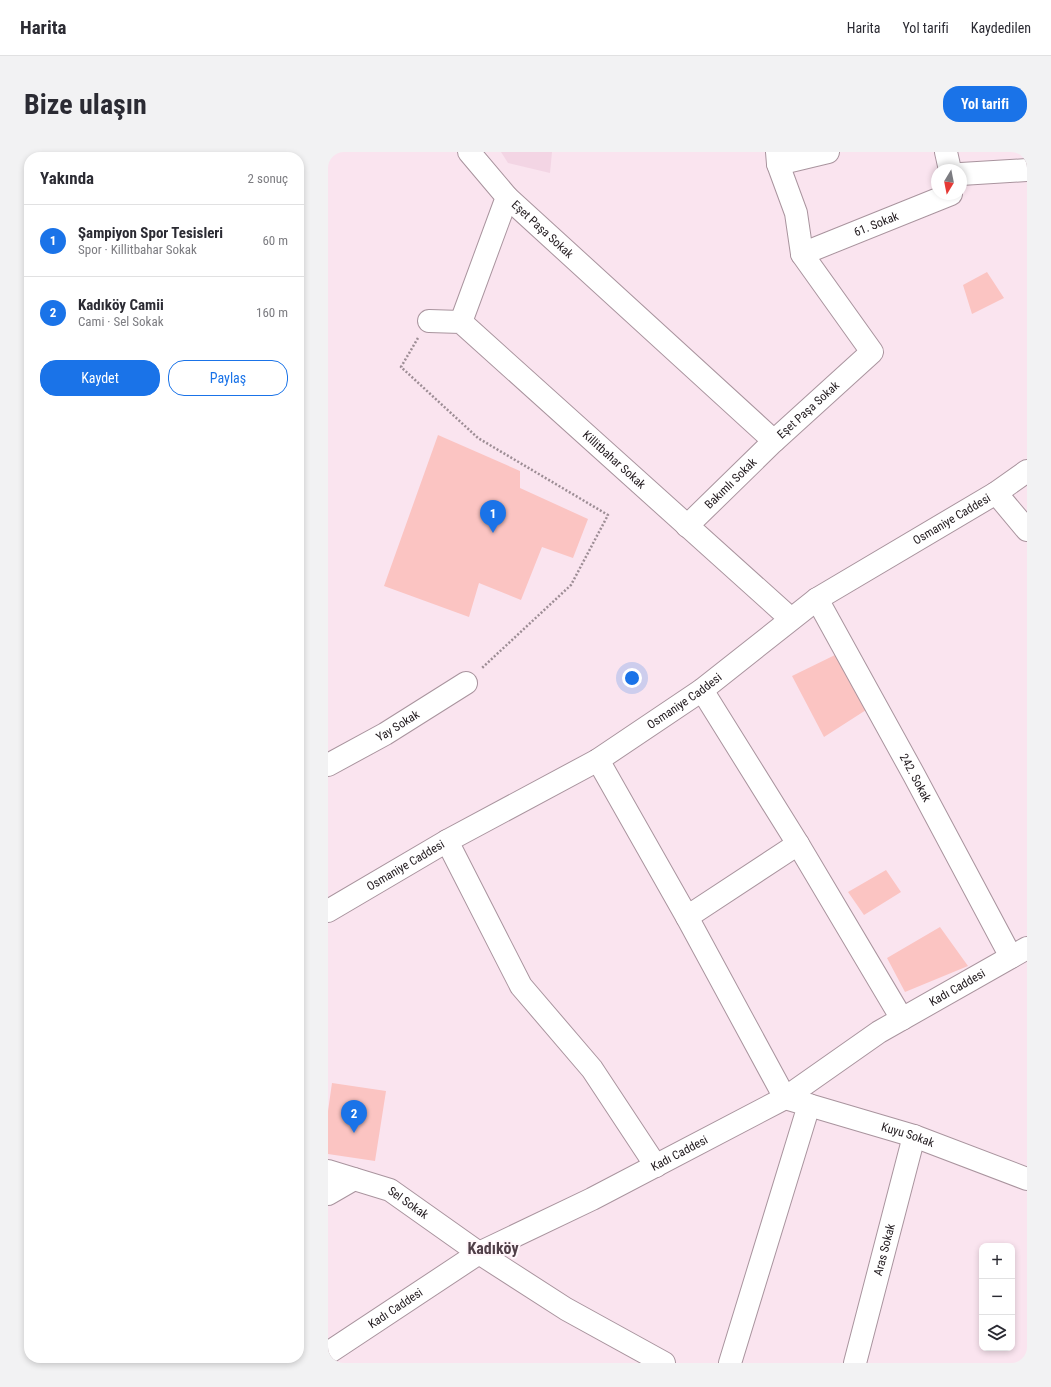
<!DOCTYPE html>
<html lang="tr">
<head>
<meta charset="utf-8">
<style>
  :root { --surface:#fff; --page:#f2f2f3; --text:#2b2b33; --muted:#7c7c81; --line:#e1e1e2; --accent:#1a73e8 }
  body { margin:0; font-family:"Roboto Condensed",sans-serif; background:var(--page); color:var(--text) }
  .controls { position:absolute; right:12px; bottom:12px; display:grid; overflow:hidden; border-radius:8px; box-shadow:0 2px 6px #0003 }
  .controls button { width:36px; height:36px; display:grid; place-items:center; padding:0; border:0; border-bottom:1px solid var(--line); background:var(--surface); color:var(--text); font:20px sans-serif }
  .compass { position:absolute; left:603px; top:12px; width:36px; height:36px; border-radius:50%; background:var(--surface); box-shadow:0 2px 6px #0003; rotate:190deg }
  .you { position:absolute; left:304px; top:526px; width:14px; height:14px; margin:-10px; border:3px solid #fff; border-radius:50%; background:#1a73e8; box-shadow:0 0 0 6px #1a73e833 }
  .badge { display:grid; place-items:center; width:26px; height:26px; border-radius:50%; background:var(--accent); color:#fff; font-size:13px; font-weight:700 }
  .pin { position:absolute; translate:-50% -33px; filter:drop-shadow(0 1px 2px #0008) }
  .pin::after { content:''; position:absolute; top:21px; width:14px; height:12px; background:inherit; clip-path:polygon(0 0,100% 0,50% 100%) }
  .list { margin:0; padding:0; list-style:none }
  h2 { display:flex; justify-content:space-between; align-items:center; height:52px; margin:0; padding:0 16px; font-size:17px }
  h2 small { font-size:13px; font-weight:400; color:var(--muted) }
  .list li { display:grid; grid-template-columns:26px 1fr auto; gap:12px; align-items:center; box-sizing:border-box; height:72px; padding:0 16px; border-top:1px solid var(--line) }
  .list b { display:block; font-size:15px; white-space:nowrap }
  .list p { margin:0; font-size:13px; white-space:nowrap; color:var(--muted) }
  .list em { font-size:13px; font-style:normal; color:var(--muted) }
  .actions { display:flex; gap:8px; padding:12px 16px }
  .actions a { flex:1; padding:9px 0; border:1px solid var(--accent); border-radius:16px; text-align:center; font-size:14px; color:var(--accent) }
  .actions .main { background:var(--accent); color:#fff }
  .icon { flex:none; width:22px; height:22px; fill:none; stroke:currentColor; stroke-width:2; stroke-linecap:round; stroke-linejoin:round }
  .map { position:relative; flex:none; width:699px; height:1211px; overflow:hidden; border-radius:16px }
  header { display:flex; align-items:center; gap:24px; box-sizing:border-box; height:56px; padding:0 20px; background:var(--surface); border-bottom:1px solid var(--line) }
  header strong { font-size:19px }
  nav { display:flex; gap:22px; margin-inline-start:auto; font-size:14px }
  .intro { display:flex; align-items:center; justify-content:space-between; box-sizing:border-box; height:96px; padding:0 24px }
  h1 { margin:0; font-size:28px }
  .button { padding:10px 18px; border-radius:16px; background:var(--accent); color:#fff; font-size:14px; font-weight:700 }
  main { display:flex; gap:24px; padding:0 24px }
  aside { flex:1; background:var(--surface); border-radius:16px; box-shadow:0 2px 6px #0003 }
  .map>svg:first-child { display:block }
  .built { fill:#f3d5e4 }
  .building { fill:#fbc4c2 }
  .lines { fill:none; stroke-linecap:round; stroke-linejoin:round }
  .street-casing { stroke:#a9949e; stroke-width:24 }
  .secondary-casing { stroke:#a9949e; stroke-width:24 }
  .path { stroke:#9d8d95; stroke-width:2.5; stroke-dasharray:2 2; stroke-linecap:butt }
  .street { stroke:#fff; stroke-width:22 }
  .secondary { stroke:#fff; stroke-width:22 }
  .labels { text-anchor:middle; stroke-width:4; stroke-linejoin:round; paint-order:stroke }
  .street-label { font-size:12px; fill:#20191d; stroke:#fff6fa }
  .district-label { font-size:16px; font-weight:bold; fill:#503f48; stroke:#fff6fa }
</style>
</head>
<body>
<header>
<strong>Harita</strong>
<nav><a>Harita</a><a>Yol tarifi</a><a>Kaydedilen</a></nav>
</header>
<div class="intro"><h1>Bize ulaşın</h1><a class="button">Yol tarifi</a></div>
<main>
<aside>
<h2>Yakında<small>2 sonuç</small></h2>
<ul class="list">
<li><span class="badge">1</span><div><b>Şampiyon Spor Tesisleri</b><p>Spor · Killitbahar Sokak</p></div><em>60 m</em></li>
<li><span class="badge">2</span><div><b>Kadıköy Camii</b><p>Cami · Sel Sokak</p></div><em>160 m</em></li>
</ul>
<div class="actions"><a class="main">Kaydet</a><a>Paylaş</a></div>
</aside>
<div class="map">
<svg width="699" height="1211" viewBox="0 0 699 1211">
  <rect width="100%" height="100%" fill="#fae4ef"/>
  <!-- built -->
  <path class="built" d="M173 0H224L222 21 180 11Z"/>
  <!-- building -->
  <path class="building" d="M659 120 676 146 644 162 635 133Z
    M110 283 192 319V336L260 367 245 406 214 395 193 448 151 431 141 465 56 434Z
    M507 503 538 558 496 585 464 524Z
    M558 718 573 740 536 763 520 740Z
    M612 775 640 814 577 840 559 806Z
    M4 931 58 939 47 1009 0 1002V959Z"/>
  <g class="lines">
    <!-- street casing -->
    <g class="street-casing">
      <g id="street">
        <path d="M618 0 622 18"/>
        <path d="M450 12 500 0"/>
        <path d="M633 22 699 18"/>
        <path id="s1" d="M179 45 446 289 544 200 474 102 468 61 450 12 449 0"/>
        <path id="s2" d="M474 102 623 42"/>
        <path id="s3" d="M101 169 133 170 463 467"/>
        <path d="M133 170 179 45 141 0"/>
        <path d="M668 341 699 378"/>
        <path id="s4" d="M359 374 446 289"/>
        <path id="s5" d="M489 447 586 623 683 805"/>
        <path d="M374 538 470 692 574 867"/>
        <path d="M270 608 359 765 470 692"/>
        <path id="s6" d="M0 613 57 582 138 531"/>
        <path d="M119 689 193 834 264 917 328 1014"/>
        <path id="s7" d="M359 765 457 946 586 984 699 1027"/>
        <path id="s8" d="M0 1019 62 1038 151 1101 238 1157 336 1211"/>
        <path d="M0 1042 26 1027"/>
        <path d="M402 1211 481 953"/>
        <path id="s9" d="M527 1211 586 984"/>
      </g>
    </g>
    <!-- secondary casing -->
    <g class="secondary-casing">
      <g id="secondary">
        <path id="s10" d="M0 759 119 689 270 608 374 538 489 447 668 341 699 319"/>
        <path id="s11" d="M0 1201 151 1101 264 1047 457 946 551 880 699 796"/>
      </g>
    </g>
    <!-- path -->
    <path class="path" d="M90 186 73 215 150 286 280 363 243 433 154 516"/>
    <!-- street -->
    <use href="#street" class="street"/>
    <!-- secondary -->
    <use href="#secondary" class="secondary"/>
  </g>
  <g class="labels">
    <!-- street labels -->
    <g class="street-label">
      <text dy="4" stroke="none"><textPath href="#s2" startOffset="80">61. Sokak</textPath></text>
      <text dy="4" stroke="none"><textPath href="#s1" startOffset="48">Eşet Paşa Sokak</textPath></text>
      <text dy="4" stroke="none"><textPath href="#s1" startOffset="408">Eşet Paşa Sokak</textPath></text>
      <text dy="4" stroke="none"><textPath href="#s3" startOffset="238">Killitbahar Sokak</textPath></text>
      <text dy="4" stroke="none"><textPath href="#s4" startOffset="61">Bakımlı Sokak</textPath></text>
      <text dy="4" stroke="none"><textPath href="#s10" startOffset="738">Osmaniye Caddesi</textPath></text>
      <text dy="4" stroke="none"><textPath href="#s10" startOffset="414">Osmaniye Caddesi</textPath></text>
      <text dy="4" stroke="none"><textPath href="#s6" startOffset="80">Yay Sokak</textPath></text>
      <text dy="4" stroke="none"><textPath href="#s5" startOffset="204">242. Sokak</textPath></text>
      <text dy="4" stroke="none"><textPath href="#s10" startOffset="90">Osmaniye Caddesi</textPath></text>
      <text dy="4" stroke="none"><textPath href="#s11" startOffset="729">Kadı Caddesi</textPath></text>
      <text dy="4" stroke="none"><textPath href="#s7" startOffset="334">Kuyu Sokak</textPath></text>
      <text dy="4" stroke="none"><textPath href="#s11" startOffset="405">Kadı Caddesi</textPath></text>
      <text dy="4" stroke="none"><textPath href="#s8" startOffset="87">Sel Sokak</textPath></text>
      <text dy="4" stroke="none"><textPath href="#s9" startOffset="117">Aras Sokak</textPath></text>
      <text dy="4" stroke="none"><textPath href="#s11" startOffset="81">Kadı Caddesi</textPath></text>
    </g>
    <!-- district labels -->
    <g class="district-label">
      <text x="165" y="1102">Kadıköy</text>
    </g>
  </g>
</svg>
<div class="controls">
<button>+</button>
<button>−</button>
<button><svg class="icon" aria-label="layers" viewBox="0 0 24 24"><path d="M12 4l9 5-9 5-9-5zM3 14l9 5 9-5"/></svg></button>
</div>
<svg class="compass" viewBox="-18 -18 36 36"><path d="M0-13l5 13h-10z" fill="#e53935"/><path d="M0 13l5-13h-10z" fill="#7c7c81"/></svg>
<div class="you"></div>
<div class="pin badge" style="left:165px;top:381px">1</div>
<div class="pin badge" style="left:26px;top:981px">2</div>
</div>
</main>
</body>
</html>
